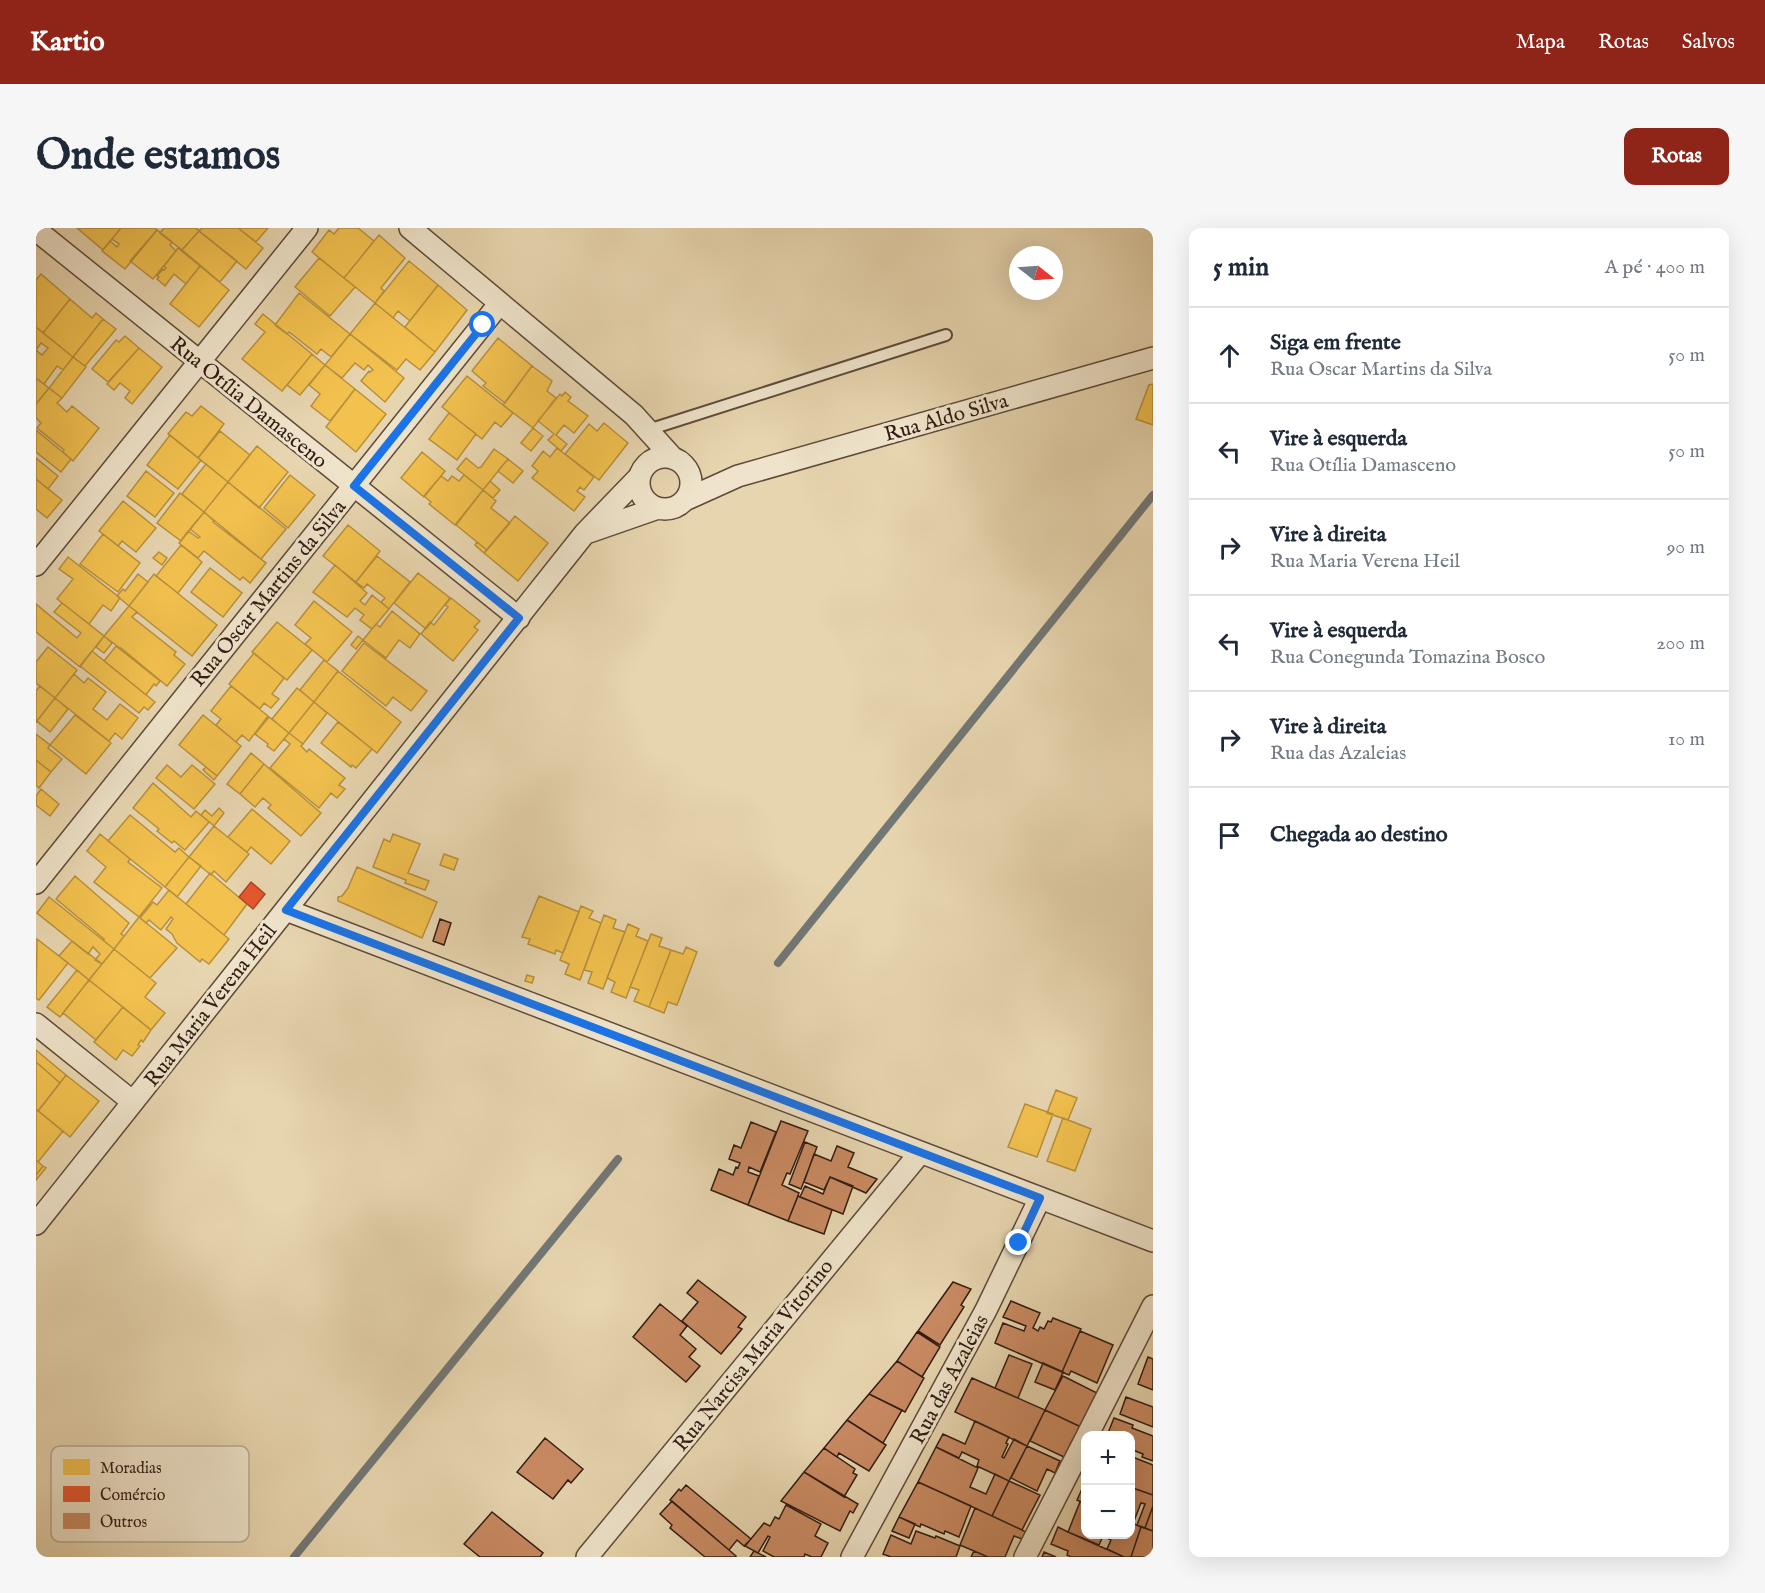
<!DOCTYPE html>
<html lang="pt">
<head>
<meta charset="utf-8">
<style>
  :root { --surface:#fff; --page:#f6f6f7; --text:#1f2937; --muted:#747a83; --line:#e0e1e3; --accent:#8f2418 }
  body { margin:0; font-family:"IM FELL English",serif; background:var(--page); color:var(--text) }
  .controls { position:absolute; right:18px; bottom:18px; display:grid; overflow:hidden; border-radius:12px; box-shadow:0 6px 24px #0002 }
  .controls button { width:54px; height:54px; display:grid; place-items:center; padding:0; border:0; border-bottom:2px solid var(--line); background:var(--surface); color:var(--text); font:30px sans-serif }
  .compass { position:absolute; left:973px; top:18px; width:54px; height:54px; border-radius:50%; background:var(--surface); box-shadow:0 6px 24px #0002; rotate:107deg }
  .stop { position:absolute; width:18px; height:18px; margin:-14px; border:4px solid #1a73e8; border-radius:50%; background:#fff }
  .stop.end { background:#1a73e8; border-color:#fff; box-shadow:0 2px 6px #0008 }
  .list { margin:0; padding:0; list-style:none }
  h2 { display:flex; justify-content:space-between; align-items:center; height:78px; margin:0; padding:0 24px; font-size:26px }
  h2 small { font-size:20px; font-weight:400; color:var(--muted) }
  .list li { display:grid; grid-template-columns:39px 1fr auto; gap:18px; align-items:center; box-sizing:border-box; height:96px; padding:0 24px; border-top:2px solid var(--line) }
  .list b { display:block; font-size:22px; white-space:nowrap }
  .list p { margin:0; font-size:20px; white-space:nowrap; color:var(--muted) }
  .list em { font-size:20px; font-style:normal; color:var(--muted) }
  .icon { flex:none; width:33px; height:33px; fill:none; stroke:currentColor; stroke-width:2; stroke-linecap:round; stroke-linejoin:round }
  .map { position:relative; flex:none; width:1117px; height:1329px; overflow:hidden; border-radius:12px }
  header { display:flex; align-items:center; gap:36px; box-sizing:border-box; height:84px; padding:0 30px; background:var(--accent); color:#fff }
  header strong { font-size:28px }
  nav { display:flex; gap:33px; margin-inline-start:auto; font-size:21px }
  .intro { display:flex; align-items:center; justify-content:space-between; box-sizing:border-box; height:144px; padding:0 36px }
  h1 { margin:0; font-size:42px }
  .button { padding:15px 27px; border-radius:12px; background:var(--accent); color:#fff; font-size:21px; font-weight:700 }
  main { display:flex; gap:36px; padding:0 36px }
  aside { flex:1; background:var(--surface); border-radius:12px; box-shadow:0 6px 24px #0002 }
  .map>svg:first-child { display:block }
  .homes { fill:#f2c14e; stroke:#b88f3c; stroke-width:1.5; fill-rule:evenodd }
  .shops { fill:#e4572e; stroke:#ae4526; stroke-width:1.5 }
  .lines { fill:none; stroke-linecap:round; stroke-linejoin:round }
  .stream { stroke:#727775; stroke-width:8 }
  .building { fill:#c98a62; stroke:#311b12; stroke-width:1.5 }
  .service-casing { stroke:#5e4a39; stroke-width:14 }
  .minor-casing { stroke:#5e4a39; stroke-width:24 }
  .service { stroke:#efe4cb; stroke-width:10 }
  .minor { stroke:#efe4cb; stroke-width:21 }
  .route { stroke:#1a73e8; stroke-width:8 }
  .labels { text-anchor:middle; stroke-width:6; stroke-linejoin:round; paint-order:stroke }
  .street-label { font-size:21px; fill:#311b12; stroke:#efe4cb }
  .key { fill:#efe4cb; stroke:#b6a894; stroke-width:1.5 }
  .key-label { font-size:16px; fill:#311b12 }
</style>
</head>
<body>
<header>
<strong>Kartio</strong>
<nav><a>Mapa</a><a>Rotas</a><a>Salvos</a></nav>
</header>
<div class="intro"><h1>Onde estamos</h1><a class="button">Rotas</a></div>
<main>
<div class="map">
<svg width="1117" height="1329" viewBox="0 0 1117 1329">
  <rect width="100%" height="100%" fill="#e7d5af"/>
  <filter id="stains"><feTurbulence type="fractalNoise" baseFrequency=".00333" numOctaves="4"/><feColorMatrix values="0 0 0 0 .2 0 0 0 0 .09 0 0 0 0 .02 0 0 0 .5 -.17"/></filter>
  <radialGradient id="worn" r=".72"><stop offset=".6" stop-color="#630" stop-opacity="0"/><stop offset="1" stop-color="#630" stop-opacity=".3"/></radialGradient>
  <!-- homes -->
  <path class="homes" d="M41 0H85L67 22Z
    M85 0H119L121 2 89 41 66 23 74 13 81 19 83 16 76 11Z
    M128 0H160L163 3 146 22 124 5Z
    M166 0H202L227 20 210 41 163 3Z
    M202 0H232L220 14Z
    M303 0H322L338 13 308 50 276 24 293 2 298 6Z
    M121 2 136 14 134 17 140 23 117 51 94 33Z
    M163 3 201 33 184 54 146 22Z
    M343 7 369 30 345 60 348 63 339 75 308 50Z
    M142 20 164 38 150 56 138 46 129 58 121 51 123 49 121 48 127 41 128 42 130 40 128 38Z
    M283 30 319 59 294 88 259 59Z
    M373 33 402 57 374 93 362 83 357 90 339 75Z
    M164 38 193 62 163 99 134 76Z
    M5 46 34 71 7 105 0 99V52Z
    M402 57 431 82 399 124 369 99Z
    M263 65 314 106 295 129 285 121 281 126 253 104 251 106 239 97Z
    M34 71 56 90 60 85 67 91 37 129 7 105Z
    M339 75 399 124 384 142 370 131 361 142 314 106Z
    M227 86 276 126 246 163 206 131 229 104 219 96Z
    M67 91 80 101 49 138 37 129Z
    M0 99 37 129 27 142 21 138 8 156 0 150ZM5 115 12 120 6 127 0 122Z
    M314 106 368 150 349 174 325 153 333 143 334 144 337 142 332 137 328 142 319 135 306 150 289 137Z
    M89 108 103 120 72 154 56 141 80 112 83 114Z
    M462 110 496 138 469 175 447 158 450 155 436 143Z
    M103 120 126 139 96 176 89 170 94 163 84 155 78 162 71 156Z
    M276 126 289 137 264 167 251 157Z
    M37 129 50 139 26 170 13 160Z
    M289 137 319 161 294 193 275 178 284 166 273 157Z
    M496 138 516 153 511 163 520 170 497 200 467 177Z
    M431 148 477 185 465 199 459 194 446 211 406 179Z
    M0 150 13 160 0 176Z
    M1117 156V197L1100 191 1113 157Z
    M13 160 26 170 21 175 31 184 36 178 63 200 37 233 27 224 28 222 1 200 5 195 0 190V176Z
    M319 161 350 186 320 224 290 199Z
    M529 164 535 169 532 173 552 188 538 205 528 197 520 207 531 216 525 223 512 212 518 206 502 193 524 166 526 168Z
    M165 178 188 196 162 230 132 206 150 184 156 188Z
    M413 185 440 206 421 232 393 211Z
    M568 195 592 215 563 252 529 226 553 196 561 203Z
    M497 200 507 208 495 223 485 215Z
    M0 202 35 231 25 244 0 224Z
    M184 203 214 227 192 254 162 230Z
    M134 207 165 232 142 261 111 237Z
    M221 218 252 244 223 280 192 254Z
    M521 220 558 249 548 262 544 259 541 263 549 269 538 283 496 250 502 243 496 238 507 223 514 229Z
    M458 221 472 231 447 262 421 241 430 230 442 240 445 239Z
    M386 224 409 243 388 269 365 250Z
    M0 230 22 248 12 261 0 251Z
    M472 231 487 243 477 255 462 243Z
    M170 236 192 254 168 284 146 266Z
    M110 243 138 265 119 289 91 268Z
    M254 247 279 267 252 300 228 280Z
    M428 247 447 262 419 297 393 276 395 274 388 268 405 248 412 253 416 248 423 253Z
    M0 251 26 272 11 290 0 281Z
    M454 253 464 262 457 270 447 262Z
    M192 254 250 301 225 331 168 284Z
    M447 262 460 273 455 280 474 295 451 322 420 297Z
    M144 265 168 284 145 313 121 295Z
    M87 273 120 300 100 324 86 313 82 318 63 303Z
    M168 284 178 293 177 294 230 335 214 355 207 349 204 352 168 323 162 330 143 315 152 303 162 310 164 309 154 301Z
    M479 288 512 315 482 353 448 325Z
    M312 297 344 323 320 354 287 328Z
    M67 306 104 335 82 364 44 336Z
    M441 314 451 322 448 325 439 317Z
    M145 317 166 334 142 365 120 348Z
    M123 324 131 330 126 337 117 330Z
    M341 328 374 354 353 381 345 374 349 370 331 356 328 360 320 354Z
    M32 329 84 370 75 383 67 377 53 396 21 371 37 351 23 341Z
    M299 337 331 365 324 373 329 377 336 367 353 381 336 401 324 392 328 387 319 380 311 389 277 364Z
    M174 340 206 365 187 389 155 364Z
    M382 345 414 370 390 401 358 375Z
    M102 346 112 354 93 378 81 368 87 361 89 363Z
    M118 346 181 397 156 428 93 378Z
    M415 370 444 393 438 399 442 402 417 433 385 406 394 394 398 397 412 379 409 377Z
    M278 373 316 404 291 434 269 416 275 410 259 397Z
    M26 375 68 408 44 439 0 404V376L41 410 45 405 18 384Z
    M93 378 101 384 96 389 140 424 138 427 149 436 131 458 85 420V421L68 408Z
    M356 383 384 406 374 420 363 412 350 430 327 412 340 396 344 399Z
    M241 394 276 422 251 452 216 424Z
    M68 408 76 415 68 425 60 419Z
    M322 408 327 412 320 421 315 417Z
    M328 415 391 463 375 483 357 469 350 478 306 443Z
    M80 418 124 453 120 458 118 456 110 467 68 433Z
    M12 419 41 442 19 470 0 455V434Z
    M56 423 119 474 112 482 108 479 103 485 44 438Z
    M218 425 248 450 236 466 243 471 235 480 228 475 224 481 193 456Z
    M288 432 302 443 278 474 264 462Z
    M302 443 365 494 341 525 278 474Z
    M38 446 48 455 52 450 70 464 57 481 71 492 84 476 102 490 86 511 79 505 73 513 19 470Z
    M4 458 19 470 0 494V463Z
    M195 458 232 488 213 513 206 507 200 514 180 497 185 491 175 483Z
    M261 460 278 474 253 505 236 491Z
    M19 470 32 481 14 504 1 493Z
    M278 474 291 485 267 516 253 505Z
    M39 487 75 515 50 546 14 517Z
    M167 487 205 518 181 548 143 517Z
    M233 489 253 505 238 523 231 518 232 516 219 506Z
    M302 494 336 521 320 540 316 537 315 539 285 515Z
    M253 505 267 516 265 518 271 524 273 521 309 550 303 557 309 561 301 570 295 565 283 580 234 540 254 516 248 511Z
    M0 506 14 517 12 520 26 531 15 544 0 532Z
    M215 525 228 536 204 566 191 556Z
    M0 532 15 544 3 560 0 557Z
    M228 536 285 585 265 608 232 580 235 577 227 570 219 579 204 566Z
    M131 537 145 549 156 537 179 556 158 581 120 550Z
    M170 539 181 548 178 552 167 542Z
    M117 555 155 589 160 583 173 594 149 622 138 613 136 615 121 603 123 601 97 580Z
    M5 561 23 576 14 588 0 577V568Z
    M183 580 188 585 178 598 165 587 169 582 176 588Z
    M216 581 254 613 235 636 215 619 211 624 192 609Z
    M94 587 139 624 143 620 153 629 129 659 72 613Z
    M178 598 213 626 190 654 178 643 175 647 153 629Z
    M64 606 94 631 92 634 126 660 103 689 58 654 70 639 51 623Z
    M357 606 384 616 372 645 393 653 389 662 369 655 370 652 337 639 348 611 354 614Z
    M408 626 422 631 418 642 404 637Z
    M153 629 165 638 141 669 129 659Z
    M321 639 401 674 386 710 302 673V669L306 668 312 660Z
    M174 645 211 676 188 707 150 676Z
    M39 648 93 695 85 706 88 708 78 721 67 712 68 711 20 671Z
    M133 662 193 711 173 736 166 731 164 734 141 715 136 706 130 701 137 691 135 689 125 702 113 692 110 695 104 690 117 674 121 677Z
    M503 668 543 684 527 725 520 722 519 726 492 716 494 711 486 709Z
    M13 669 78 721 66 736 59 732 64 726 57 719 52 726 1 685Z
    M545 678 557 683 553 690 565 695 544 752 529 746 533 736 524 732Z
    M568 687 580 692 577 700 589 704 567 761 552 755 556 744 548 742Z
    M103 689 141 720 114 750 78 721Z
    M592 696 603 701 600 708 612 713 590 770 575 764 579 754 571 750Z
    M615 706 626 710 623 718 635 722 613 779 598 773 603 762 594 759Z
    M1 711 32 735 3 772 0 770Z
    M36 713 66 736 53 752 23 728Z
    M650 719 661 724 641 777 632 774 628 785 613 779 635 722 647 726Z
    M78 721 120 755 109 769 129 785 115 802 53 752Z
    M41 742 53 752 24 789 11 779Z
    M491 747 498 749 496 755 489 753Z
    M53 752 87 779 60 812 27 785Z
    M87 779 115 802 107 814 105 812 102 817 104 818 96 828 87 822 80 832 58 814Z
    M0 822 30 847 24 855 0 834Z
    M0 834 24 855 2 883 0 881Z
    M30 847 63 873 34 909 2 883Z
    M1020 862 1041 870 1032 892 1011 885Z
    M989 876 1017 886 1001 929 972 919Z
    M0 881 27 903 2 934 0 932Z
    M1027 890 1055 901 1039 943 1011 933Z
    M0 932 7 938 0 947Z
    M7 938 10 940 0 952V947Z"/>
  <!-- shops -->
  <path class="shops" d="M215 654 229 666 217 681 203 669Z"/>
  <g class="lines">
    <!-- stream -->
    <path class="stream" d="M742 735 1117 267
      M258 1329 582 931"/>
  </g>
  <!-- building -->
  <path class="building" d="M404 691 415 695 408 717 397 713Z
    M745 893 772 903 754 946 751 945 746 957 763 965 752 993 712 977Z
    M715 894 740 904 724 944 713 939 712 944 723 948 712 977 675 962 683 941 697 947 700 939 702 940 704 935 693 931 698 917 705 920Z
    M769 914 781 919 765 961 753 956Z
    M801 918 818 925 812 939 841 951 830 965 794 949 788 962 768 954 778 926 795 933Z
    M794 949 817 958 807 986 764 969 769 958 787 966Z
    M762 968 796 982 788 1006 752 993Z
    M662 1052 710 1089 702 1099 706 1101 685 1126 646 1093 662 1074 651 1065Z
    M917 1054 935 1061 925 1077 928 1079 904 1117 882 1103Z
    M975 1073 1004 1085 997 1100 1002 1103 1004 1099 1008 1101 1012 1093 1015 1094 1017 1090 1045 1101 1026 1144 959 1115 967 1095 988 1103 990 1098 967 1089Z
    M624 1076 651 1098 644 1107 660 1121 653 1129 664 1138 650 1154 597 1109Z
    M1044 1103 1077 1117 1061 1155 1035 1143 1033 1147 1026 1144Z
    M881 1104 904 1119 886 1149 861 1133Z
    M973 1127 996 1136 982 1170 959 1160Z
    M1112 1129 1117 1131V1162L1102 1156Z
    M861 1133 888 1150 869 1184 833 1166Z
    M1007 1135 1027 1144 1019 1162 999 1154Z
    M1027 1148 1061 1165 1045 1199 1009 1182Z
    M936 1150 1009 1182 991 1218 919 1184Z
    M833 1166 866 1182 847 1215 811 1192Z
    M1090 1169 1117 1179V1199L1084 1186Z
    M1009 1182 1045 1199 1030 1230 994 1213Z
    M1078 1190 1097 1197 1096 1200 1117 1208V1233L1106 1229 1107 1226 1094 1221V1208H1080L1072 1205Z
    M811 1192 850 1217 833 1243 803 1225 801 1229 788 1220Z
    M939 1193 973 1209 970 1215 972 1216 966 1229 968 1230 978 1211 991 1218 973 1253 941 1238 943 1232 926 1224 923 1230 900 1219 907 1206 929 1216Z
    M509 1210 547 1241 535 1255 532 1252 517 1271 481 1244Z
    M991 1218 1024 1233 1019 1245 1011 1241 1001 1263 975 1250Z
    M900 1219 942 1240 934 1259 950 1266 959 1246 973 1253 956 1288 882 1254Z
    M788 1220 819 1241 817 1245 821 1247 808 1269 768 1244Z
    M1094 1228 1117 1237V1267L1094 1259Z
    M768 1244 822 1276 817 1285 814 1283 804 1303 745 1273Z
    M1050 1252V1276L1041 1272Z
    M973 1253 1004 1267 986 1302 956 1288Z
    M882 1254 935 1278 923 1309 909 1303 908 1306 885 1296 884 1299 863 1289Z
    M650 1257 715 1311 708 1318 701 1312 693 1322 634 1272 643 1261 645 1263Z
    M1094 1259 1117 1267V1278L1109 1300 1101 1297 1109 1276 1105 1275 1098 1293 1094 1292Z
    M636 1273 700 1328V1329H669L634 1300 636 1297 624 1286Z
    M1044 1274 1050 1276V1306H1094V1294L1105 1299 1095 1329H1088L1071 1321 1075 1312 1067 1308 1063 1317 1032 1304Z
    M750 1277 785 1296 779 1308 792 1315 785 1329H776L769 1326 768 1329H738L727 1323 734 1309 732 1308 722 1325 709 1318 728 1295 734 1298 739 1289 743 1291Z
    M1117 1278V1303L1109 1300Z
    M939 1280 990 1304 986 1311 978 1308 969 1329H952L924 1317Z
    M456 1284 507 1325 504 1329H444L428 1316Z
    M863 1289 879 1296 873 1310 856 1303Z
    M1022 1299 1032 1304 1088 1329H1035L1031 1327 1032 1323 1015 1316Z
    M1105 1299 1117 1303V1329H1095Z
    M880 1303 899 1310 900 1308 924 1318 920 1329H855L847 1326 855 1307 875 1316Z
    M718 1323 730 1329H714Z
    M938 1323 952 1329H935Z
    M1008 1324 1020 1329H1006Z"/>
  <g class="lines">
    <!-- service casing -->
    <g class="service-casing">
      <path id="service" d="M612 202 910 107"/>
    </g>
    <!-- minor casing -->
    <g class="minor-casing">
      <path id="minor" d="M374 0 598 187 636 229
        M0 2 483 390
        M603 255a26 26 0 1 1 52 0a26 26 0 1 1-52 0Z
        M651 271 702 248 1117 130
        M553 304 622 280
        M0 337 271 0
        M0 655 464 75
        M250 682 1117 1013
        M0 796 97 874
        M0 996 549 305 604 248
        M1051 1208 1117 1078
        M551 1329 884 925
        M816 1329 950 1082 1004 970
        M989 1329 1050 1210"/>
    </g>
    <!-- service -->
    <use href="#service" class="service"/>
    <!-- minor -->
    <use href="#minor" class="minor"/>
  </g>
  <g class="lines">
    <!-- route -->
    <path class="route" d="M447 97 318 258 483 390 250 682 1004 970 983 1015"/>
  </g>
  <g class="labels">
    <!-- street labels -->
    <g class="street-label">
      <text transform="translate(213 174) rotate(39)" y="7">Rua Otília Damasceno</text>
      <text transform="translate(910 189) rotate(-16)" y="7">Rua Aldo Silva</text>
      <text transform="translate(232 365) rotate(-51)" y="7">Rua Oscar Martins da Silva</text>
      <text transform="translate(174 777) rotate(-52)" y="7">Rua Maria Verena Heil</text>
      <text transform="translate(717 1127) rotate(-51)" y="7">Rua Narcisa Maria Vitorino</text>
      <text transform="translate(913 1151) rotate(-62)" y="7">Rua das Azaleias</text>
    </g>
  </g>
  <!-- legend -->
  <rect x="15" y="1218" width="198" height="96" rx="9" class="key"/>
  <rect x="27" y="1231" width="27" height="16" fill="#f2c14e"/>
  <rect x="27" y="1258" width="27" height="16" fill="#e4572e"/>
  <rect x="27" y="1285" width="27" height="16" fill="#c98a62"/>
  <g class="key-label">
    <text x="64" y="1245">Moradias</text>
    <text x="64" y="1272">Comércio</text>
    <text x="64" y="1299">Outros</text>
  </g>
  <rect width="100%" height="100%" filter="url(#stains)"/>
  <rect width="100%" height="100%" fill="url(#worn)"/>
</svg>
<div class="controls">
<button>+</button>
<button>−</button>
</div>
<svg class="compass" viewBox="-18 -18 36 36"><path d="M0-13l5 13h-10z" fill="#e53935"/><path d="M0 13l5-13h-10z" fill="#747a83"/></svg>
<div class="stop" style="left:447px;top:97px"></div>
<div class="stop end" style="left:983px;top:1015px"></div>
</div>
<aside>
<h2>5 min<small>A pé · 400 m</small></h2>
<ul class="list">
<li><svg class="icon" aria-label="ahead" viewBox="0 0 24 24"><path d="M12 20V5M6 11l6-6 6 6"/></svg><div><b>Siga em frente</b><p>Rua Oscar Martins da Silva</p></div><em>50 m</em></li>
<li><svg class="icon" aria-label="left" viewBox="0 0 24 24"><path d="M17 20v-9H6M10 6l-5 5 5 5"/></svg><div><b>Vire à esquerda</b><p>Rua Otília Damasceno</p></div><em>50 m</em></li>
<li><svg class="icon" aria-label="right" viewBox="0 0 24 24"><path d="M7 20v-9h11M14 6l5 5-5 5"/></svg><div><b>Vire à direita</b><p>Rua Maria Verena Heil</p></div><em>90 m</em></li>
<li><svg class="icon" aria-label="left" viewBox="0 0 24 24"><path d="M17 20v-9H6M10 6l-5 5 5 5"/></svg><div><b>Vire à esquerda</b><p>Rua Conegunda Tomazina Bosco</p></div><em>200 m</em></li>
<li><svg class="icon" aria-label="right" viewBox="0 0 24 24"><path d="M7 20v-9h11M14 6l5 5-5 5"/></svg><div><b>Vire à direita</b><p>Rua das Azaleias</p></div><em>10 m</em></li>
<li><svg class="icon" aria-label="arrive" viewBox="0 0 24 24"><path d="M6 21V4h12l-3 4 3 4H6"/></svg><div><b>Chegada ao destino</b></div></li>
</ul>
</aside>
</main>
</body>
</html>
